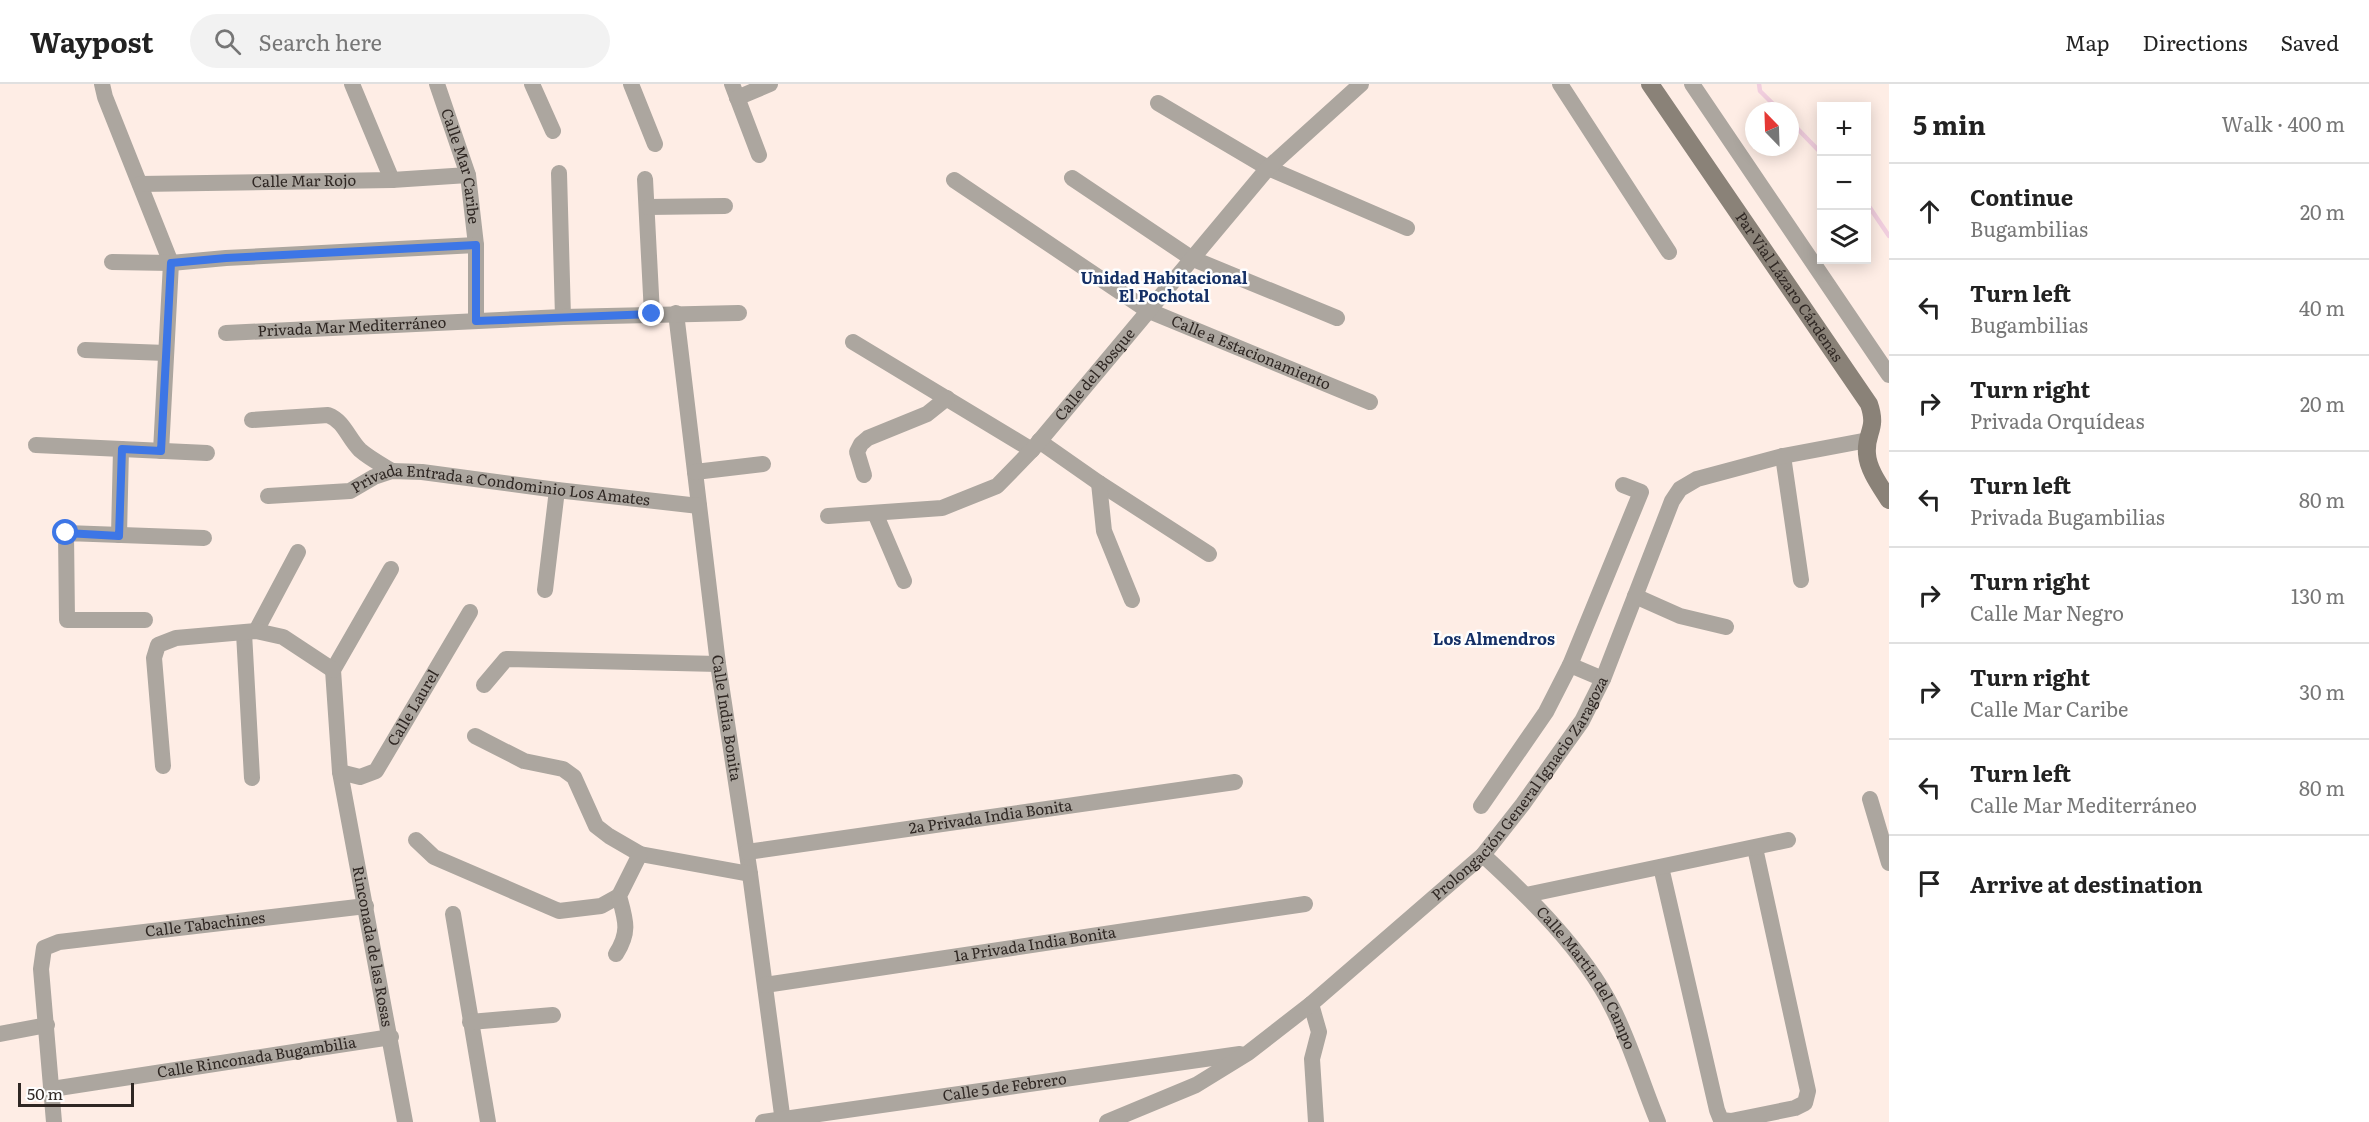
<!DOCTYPE html>
<html lang="en">
<head>
<meta charset="utf-8">
<style>
  :root { --surface:#fff; --page:#f2f2f2; --text:#222; --muted:#767676; --line:#e0e0e0 }
  body { margin:0; font-family:Literata,serif; background:var(--page); color:var(--text) }
  .controls { position:absolute; right:18px; top:18px; display:grid; overflow:hidden; border-radius:0px; box-shadow:0 3px 15px #0003 }
  .controls button { width:54px; height:54px; display:grid; place-items:center; padding:0; border:0; border-bottom:2px solid var(--line); background:var(--surface); color:var(--text); font:30px sans-serif }
  .compass { position:absolute; left:1745px; top:18px; width:54px; height:54px; border-radius:50%; background:var(--surface); box-shadow:0 3px 15px #0003; rotate:337deg }
  .scale { position:absolute; left:18px; bottom:15px; width:116px; box-sizing:border-box; padding-left:6px; border:3px solid #2f2723; border-top:0; font-size:16px; line-height:21px; white-space:nowrap; color:#2f2723; -webkit-text-stroke:4px #fefefe; paint-order:stroke }
  .stop { position:absolute; width:18px; height:18px; margin:-14px; border:4px solid #3d76e6; border-radius:50%; background:#fff }
  .stop.end { background:#3d76e6; border-color:#fff; box-shadow:0 2px 6px #0008 }
  .list { margin:0; padding:0; list-style:none }
  h2 { display:flex; justify-content:space-between; align-items:center; height:78px; margin:0; padding:0 24px; font-size:26px }
  h2 small { font-size:20px; font-weight:400; color:var(--muted) }
  .list li { display:grid; grid-template-columns:39px 1fr auto; gap:18px; align-items:center; box-sizing:border-box; height:96px; padding:0 24px; border-top:2px solid var(--line) }
  .list b { display:block; font-size:22px; white-space:nowrap }
  .list p { margin:0; font-size:20px; white-space:nowrap; color:var(--muted) }
  .list em { font-size:20px; font-style:normal; color:var(--muted) }
  .icon { flex:none; width:33px; height:33px; fill:none; stroke:currentColor; stroke-width:2; stroke-linecap:round; stroke-linejoin:round }
  .map { position:relative; flex:none; width:1889px; height:1038px; overflow:hidden }
  header { display:flex; align-items:center; gap:36px; box-sizing:border-box; height:84px; padding:0 30px; background:var(--surface); border-bottom:2px solid var(--line) }
  header strong { font-size:28px }
  nav { display:flex; gap:33px; margin-inline-start:auto; font-size:21px }
  .search { width:420px; height:54px; background:var(--page); display:flex; align-items:center; gap:15px; box-sizing:border-box; padding:0 21px; border-radius:33px; color:var(--muted); font-size:22px }
  main { display:flex }
  aside { flex:1; background:var(--surface) }
  .map>svg:first-child { display:block }
  .lines { fill:none; stroke-linecap:round; stroke-linejoin:round }
  .stream { stroke:#f1cede; stroke-width:4.5 }
  .street { stroke:#aca69f; stroke-width:16 }
  .secondary { stroke:#8a8278; stroke-width:18 }
  .route { stroke:#3d76e6; stroke-width:8 }
  .labels { text-anchor:middle; stroke-width:5; stroke-linejoin:round; paint-order:stroke }
  .street-label { font-size:15px; fill:#2f2723; stroke:#fefefe }
  .neighbourhood-label { font-size:16px; font-weight:bold; fill:#153066; stroke:#fefefe }
</style>
</head>
<body>
<header>
<strong>Waypost</strong>
<div class="search"><svg class="icon" aria-label="search" viewBox="0 0 24 24"><circle cx="10" cy="10" r="6"/><path d="M15 15l6 6"/></svg>Search here</div>
<nav><a>Map</a><a>Directions</a><a>Saved</a></nav>
</header>
<main>
<div class="map">
<svg width="1889" height="1038" viewBox="0 0 1889 1038">
  <rect width="100%" height="100%" fill="#feede5"/>
  <g class="lines">
    <!-- stream -->
    <path class="stream" d="M1759 0 1760 7 1780 27
      M1790 37 1822 70
      M1866 118 1889 152"/>
    <!-- street -->
    <g class="street">
      <path d="M102 0 105 13 171 179 161 367"/>
      <path d="M352 0 392 96"/>
      <path id="s1" d="M437 0 468 91 476 161V237"/>
      <path d="M532 0 553 47"/>
      <path d="M631 0 655 60"/>
      <path d="M732 0 759 71"/>
      <path d="M1560 0 1669 168"/>
      <path d="M1692 0 1889 291"/>
      <path d="M737 14 770 0"/>
      <path d="M1158 19 1268 84 1407 144"/>
      <path d="M559 89 563 233"/>
      <path d="M1072 94 1191 174 1337 234"/>
      <path d="M645 95 652 230"/>
      <path id="s2" d="M954 96 1147 226 1370 318"/>
      <path id="s3" d="M140 100 392 96 468 91"/>
      <path d="M648 123 725 122"/>
      <path d="M112 178 171 179 226 174 476 161"/>
      <path id="s4" d="M676 229 718 580 750 790 783 1038"/>
      <path id="s5" d="M226 249 563 233 739 229"/>
      <path d="M853 258 1032 366"/>
      <path d="M85 266 166 269"/>
      <path d="M252 336 328 331C344 337 348 354 360 366 369 374 382 381 392 387"/>
      <path d="M1039 357 1099 399 1209 470"/>
      <path d="M36 361 207 369"/>
      <path d="M1783 372 1801 496"/>
      <path d="M695 388 763 380"/>
      <path d="M864 391 857 368 861 360 868 354 927 330 947 314"/>
      <path d="M1099 399 1104 447 1132 516"/>
      <path id="s6" d="M268 412 350 407 374 393 392 387 422 388 557 406 699 422"/>
      <path d="M875 429 904 497"/>
      <path id="s7" d="M828 432 942 424 997 402 1032 366 1268 84 1361 0"/>
      <path d="M119 451 121 365"/>
      <path id="s8" d="M391 485 333 586 340 688 405 1038"/>
      <path d="M545 506 557 406"/>
      <path d="M1635 512 1680 532 1726 543"/>
      <path d="M145 536H67L66 449 204 454"/>
      <path d="M256 547 298 468"/>
      <path d="M244 549 252 694"/>
      <path d="M1570 581 1603 595"/>
      <path d="M484 601 506 575 718 580"/>
      <path d="M475 652 524 677 563 685 574 693 596 742 609 752 640 770 750 790"/>
      <path d="M163 682 154 574 158 561 176 554 256 547 283 553 333 586"/>
      <path id="s9" d="M340 688 360 693 376 687 470 528"/>
      <path d="M1870 715 1889 779"/>
      <path d="M1481 722 1546 628 1570 581 1641 408 1623 401"/>
      <path d="M416 756 434 773 559 827 601 822 619 812"/>
      <path id="s10" d="M747 768 1235 698"/>
      <path id="s11" d="M1483 771C1530 814 1583 866 1612 923 1631 960 1642 1000 1658 1038"/>
      <path d="M1661 783 1717 1026 1721 1036 1731 1037 1795 1024 1805 1019 1808 1007 1755 764"/>
      <path d="M1526 811 1788 756"/>
      <path d="M453 830 488 1038"/>
      <path d="M616 870C630 848 626 837 619 812L640 770"/>
      <path id="s12" d="M765 901 1305 820"/>
      <path d="M1311 920 1319 948 1312 975 1316 1038"/>
      <path d="M470 938 553 931"/>
      <path d="M0 950 47 941"/>
      <path id="s13" d="M52 1005 391 953"/>
      <path id="s14" d="M54 1038 41 885 44 864 59 858 366 822"/>
      <path id="s15" d="M763 1038 1240 970"/>
      <path id="s16" d="M1107 1038 1196 1001 1248 969 1311 920 1483 771 1523 720 1582 637 1603 595 1672 417 1680 405 1697 395 1783 372 1868 356"/>
    </g>
    <!-- secondary -->
    <path class="secondary" id="s17" d="M1650 0 1869 320C1878 346 1865 348 1867 370 1868 386 1881 403 1889 416"/>
  </g>
  <g class="lines">
    <!-- route -->
    <path class="route" d="M66 449 119 452 122 365 161 367 171 179 226 174 476 161V237L652 230"/>
  </g>
  <g class="labels">
    <!-- street labels -->
    <g class="street-label">
      <text dy="5" stroke="none"><textPath href="#s1" startOffset="86">Calle Mar Caribe</textPath></text>
      <text dy="5" stroke="none"><textPath href="#s3" startOffset="164">Calle Mar Rojo</textPath></text>
      <text dy="5" stroke="none"><textPath href="#s17" startOffset="246">Par Vial Lázaro Cárdenas</textPath></text>
      <text dy="5" stroke="none"><textPath href="#s5" startOffset="126">Privada Mar Mediterráneo</textPath></text>
      <text dy="5" stroke="none"><textPath href="#s2" startOffset="345">Calle a Estacionamiento</textPath></text>
      <text dy="5" stroke="none"><textPath href="#s7" startOffset="322">Calle del Bosque</textPath></text>
      <text dy="5" stroke="none"><textPath href="#s6" startOffset="237">Privada Entrada a Condominio Los Amates</textPath></text>
      <text dy="5" stroke="none"><textPath href="#s9" startOffset="111">Calle Laurel</textPath></text>
      <text dy="5" stroke="none"><textPath href="#s4" startOffset="408">Calle India Bonita</textPath></text>
      <text dy="5" stroke="none"><textPath href="#s16" startOffset="540">Prolongación General Ignacio Zaragoza</textPath></text>
      <text dy="5" stroke="none"><textPath href="#s10" startOffset="246">2a Privada India Bonita</textPath></text>
      <text dy="5" stroke="none"><textPath href="#s14" startOffset="338">Calle Tabachines</textPath></text>
      <text dy="5" stroke="none"><textPath href="#s12" startOffset="273">1a Privada India Bonita</textPath></text>
      <text dy="5" stroke="none"><textPath href="#s8" startOffset="396">Rinconada de las Rosas</textPath></text>
      <text dy="5" stroke="none"><textPath href="#s11" startOffset="162">Calle Martín del Campo</textPath></text>
      <text dy="5" stroke="none"><textPath href="#s13" startOffset="207">Calle Rinconada Bugambilia</textPath></text>
      <text dy="5" stroke="none"><textPath href="#s15" startOffset="244">Calle 5 de Febrero</textPath></text>
    </g>
    <!-- neighbourhood labels -->
    <g class="neighbourhood-label">
      <text x="1164" y="200">Unidad Habitacional<tspan x="1164" dy="18">El Pochotal</tspan></text>
      <text x="1494" y="561">Los Almendros</text>
    </g>
  </g>
</svg>
<div class="controls">
<button>+</button>
<button>−</button>
<button><svg class="icon" aria-label="layers" viewBox="0 0 24 24"><path d="M12 4l9 5-9 5-9-5zM3 14l9 5 9-5"/></svg></button>
</div>
<svg class="compass" viewBox="-18 -18 36 36"><path d="M0-13l5 13h-10z" fill="#e53935"/><path d="M0 13l5-13h-10z" fill="#767676"/></svg>
<div class="scale">50 m</div>
<div class="stop" style="left:66px;top:449px"></div>
<div class="stop end" style="left:652px;top:230px"></div>
</div>
<aside>
<h2>5 min<small>Walk · 400 m</small></h2>
<ul class="list">
<li><svg class="icon" aria-label="ahead" viewBox="0 0 24 24"><path d="M12 20V5M6 11l6-6 6 6"/></svg><div><b>Continue</b><p>Bugambilias</p></div><em>20 m</em></li>
<li><svg class="icon" aria-label="left" viewBox="0 0 24 24"><path d="M17 20v-9H6M10 6l-5 5 5 5"/></svg><div><b>Turn left</b><p>Bugambilias</p></div><em>40 m</em></li>
<li><svg class="icon" aria-label="right" viewBox="0 0 24 24"><path d="M7 20v-9h11M14 6l5 5-5 5"/></svg><div><b>Turn right</b><p>Privada Orquídeas</p></div><em>20 m</em></li>
<li><svg class="icon" aria-label="left" viewBox="0 0 24 24"><path d="M17 20v-9H6M10 6l-5 5 5 5"/></svg><div><b>Turn left</b><p>Privada Bugambilias</p></div><em>80 m</em></li>
<li><svg class="icon" aria-label="right" viewBox="0 0 24 24"><path d="M7 20v-9h11M14 6l5 5-5 5"/></svg><div><b>Turn right</b><p>Calle Mar Negro</p></div><em>130 m</em></li>
<li><svg class="icon" aria-label="right" viewBox="0 0 24 24"><path d="M7 20v-9h11M14 6l5 5-5 5"/></svg><div><b>Turn right</b><p>Calle Mar Caribe</p></div><em>30 m</em></li>
<li><svg class="icon" aria-label="left" viewBox="0 0 24 24"><path d="M17 20v-9H6M10 6l-5 5 5 5"/></svg><div><b>Turn left</b><p>Calle Mar Mediterráneo</p></div><em>80 m</em></li>
<li><svg class="icon" aria-label="arrive" viewBox="0 0 24 24"><path d="M6 21V4h12l-3 4 3 4H6"/></svg><div><b>Arrive at destination</b></div></li>
</ul>
</aside>
</main>
</body>
</html>
